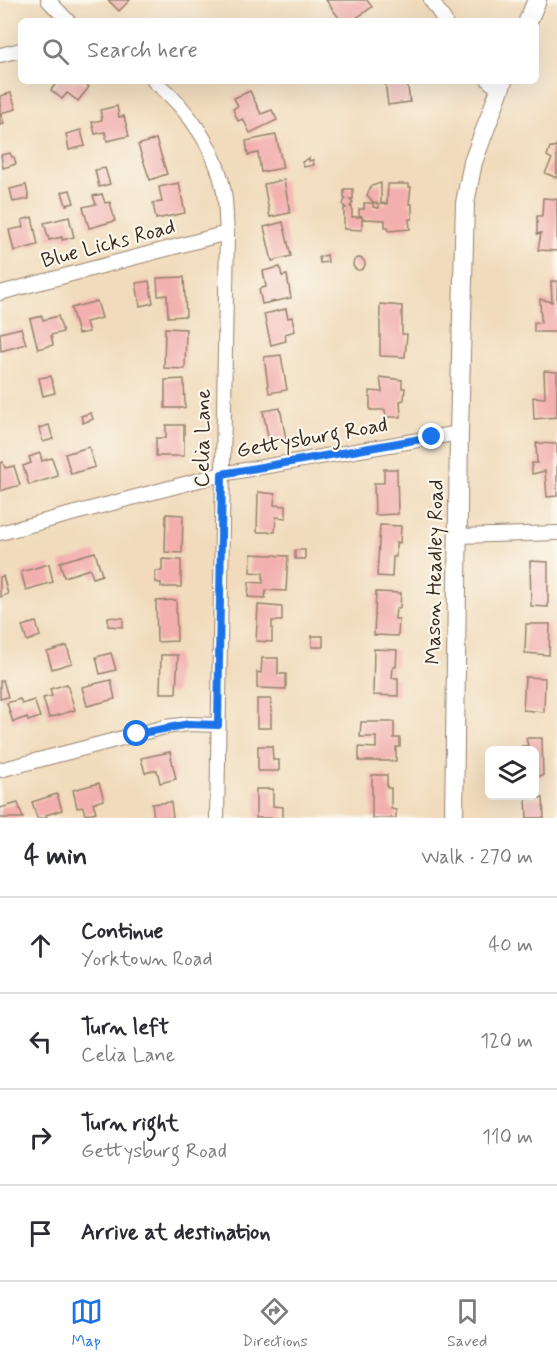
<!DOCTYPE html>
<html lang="en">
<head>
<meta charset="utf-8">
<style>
  :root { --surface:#fff; --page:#f2f2f3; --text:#2b2b33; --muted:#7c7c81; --line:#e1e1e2; --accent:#1a73e8 }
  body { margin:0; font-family:Mynerve,sans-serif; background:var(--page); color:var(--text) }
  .controls { position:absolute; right:18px; bottom:18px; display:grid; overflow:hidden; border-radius:9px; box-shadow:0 6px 24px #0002 }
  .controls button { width:54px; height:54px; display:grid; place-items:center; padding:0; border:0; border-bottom:2px solid var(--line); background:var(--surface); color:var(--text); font:30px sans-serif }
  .stop { position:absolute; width:18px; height:18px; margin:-14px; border:4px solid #1a73e8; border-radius:50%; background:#fff }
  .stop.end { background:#1a73e8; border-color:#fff; box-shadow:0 2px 6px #0008 }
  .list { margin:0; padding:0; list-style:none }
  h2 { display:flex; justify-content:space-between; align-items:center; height:78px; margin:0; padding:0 24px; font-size:26px }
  h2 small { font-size:20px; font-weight:400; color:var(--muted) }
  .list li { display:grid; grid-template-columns:39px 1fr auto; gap:18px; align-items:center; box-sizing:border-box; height:96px; padding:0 24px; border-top:2px solid var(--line) }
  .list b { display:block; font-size:22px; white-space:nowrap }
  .list p { margin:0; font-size:20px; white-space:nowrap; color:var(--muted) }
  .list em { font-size:20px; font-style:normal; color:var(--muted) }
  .icon { flex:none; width:33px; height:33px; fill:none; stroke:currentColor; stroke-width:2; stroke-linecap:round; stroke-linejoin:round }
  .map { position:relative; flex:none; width:557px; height:818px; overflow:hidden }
  .search { position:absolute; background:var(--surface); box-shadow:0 6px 24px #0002; left:18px; right:18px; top:18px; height:66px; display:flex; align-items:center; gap:15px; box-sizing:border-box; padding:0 21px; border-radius:9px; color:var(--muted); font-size:22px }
  .sheet { height:462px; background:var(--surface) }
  nav { display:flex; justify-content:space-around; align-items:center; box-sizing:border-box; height:84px; border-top:2px solid var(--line); background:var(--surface); font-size:16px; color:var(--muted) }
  nav a { display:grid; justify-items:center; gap:3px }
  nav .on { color:var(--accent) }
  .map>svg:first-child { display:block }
  .building { fill:#f2afad }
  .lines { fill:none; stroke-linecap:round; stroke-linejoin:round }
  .minor-casing { stroke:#96826d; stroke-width:16 }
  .secondary-casing { stroke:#96826d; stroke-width:20 }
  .minor { stroke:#fff; stroke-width:14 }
  .secondary { stroke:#fff; stroke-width:18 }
  .route { stroke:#1a73e8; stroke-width:8 }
  .labels { text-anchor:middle; stroke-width:4.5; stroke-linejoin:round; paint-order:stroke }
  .street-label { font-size:21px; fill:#3b2a1e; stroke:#fbf7ec }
</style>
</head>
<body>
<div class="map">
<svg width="557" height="818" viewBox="0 0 557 818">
  <rect width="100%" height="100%" fill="#fbf7ec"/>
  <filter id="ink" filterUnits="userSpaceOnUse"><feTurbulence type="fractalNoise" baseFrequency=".0167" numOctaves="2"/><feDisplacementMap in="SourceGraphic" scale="12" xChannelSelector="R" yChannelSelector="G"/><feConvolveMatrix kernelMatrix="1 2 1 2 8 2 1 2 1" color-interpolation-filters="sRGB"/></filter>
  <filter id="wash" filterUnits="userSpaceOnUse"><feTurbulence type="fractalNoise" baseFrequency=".008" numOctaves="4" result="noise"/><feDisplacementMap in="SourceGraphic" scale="24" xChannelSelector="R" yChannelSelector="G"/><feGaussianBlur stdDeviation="1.35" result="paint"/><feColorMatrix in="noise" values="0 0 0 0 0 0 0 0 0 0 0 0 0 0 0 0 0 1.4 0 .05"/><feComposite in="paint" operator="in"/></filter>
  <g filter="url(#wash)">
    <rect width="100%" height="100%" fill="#f1dbbc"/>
    <g id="blocks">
      <!-- building -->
      <path class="building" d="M108 0H130L119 11Z
        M326 0H367L372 7 352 21H341Z
        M58 81H81L89 87 78 101 67 93 62 99 51 90Z
        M385 81H407L410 102 388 105Z
        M250 91 261 114 272 110 277 120 250 133 243 119 238 121 233 109 238 106 234 98Z
        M11 93 16 109 1 113 4 124 0 125V96Z
        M117 106 119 117 124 116 129 136 107 141 105 132 95 134 92 122 102 120 100 110Z
        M81 130 85 146 69 150 66 134Z
        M276 135 283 168 261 172 258 153 248 155 246 141Z
        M156 139 167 174 150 180 138 145Z
        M557 143V178L545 173 552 159 547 156 550 147 555 148Z
        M10 153 12 157H14L16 164 3 168 1 155Z
        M309 158V161L313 160 314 165 304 167 302 162Z
        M105 168 110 184 99 187 95 170Z
        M284 180 290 213 270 217 264 184Z
        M179 183 185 213 156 219 153 203 162 202 159 187Z
        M381 183V203L387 204 388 184H409V187H411L409 204H412V219H409L410 229 389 231 388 227H385V220L362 219V230L344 229V208H346L343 205 344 201 346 199 344 198V189H353V199H350L353 202 350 207H352V217H363L359 215V209H364V203H373V207L379 208V204L373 202 367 195 371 186Z
        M26 185 29 199 13 202 10 189Z
        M70 190 74 203 66 205 62 192Z
        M102 194 105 203 110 202 115 221 89 228 83 207 96 204 93 196Z
        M543 198 557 199V251L538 250 541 233 537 234V216H542Z
        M32 217 38 245 14 251 9 230 24 227 22 220Z
        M69 217 74 237 62 240V237L49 240 44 223Z
        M283 222 291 256 272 261 264 227Z
        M327 255 328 262 320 263 319 257Z
        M353 264a6 6 0 1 1 12 0a6 6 0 1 1-12 0Z
        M280 267 282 276 287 275 291 298 262 304 259 289 266 287 263 271Z
        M184 277 186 316 168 317 167 295 158 296 157 278Z
        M149 281 153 303 140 306 136 283Z
        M551 281H557V332H534V322L541 323 540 299 552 302Z
        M97 301 102 318 86 322 89 332 78 334 71 308Z
        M380 304 402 306V334H407L405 357 380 356Z
        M286 309 288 318 292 317 295 331 285 334 286 341 271 345 264 314Z
        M42 316 43 320 58 316 63 332 51 335 53 345 38 349 30 319Z
        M21 328 26 344 1 351 0 333Z
        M165 328 186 329 185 369 164 368Z
        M281 355 287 390 269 393 264 357Z
        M544 371 557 372V417L534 419 533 397 545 398Z
        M51 376 55 393 43 396 39 378Z
        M380 377 402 380V388H405L404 400 400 401 401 417H386L385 410H370V391L382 392Z
        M184 379 185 408H165V380Z
        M280 408 286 439 269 442 263 411Z
        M91 413 93 419 83 423 81 416Z
        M49 425 53 439 43 442 39 428Z
        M166 425H184V456H156V438H166Z
        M536 443 557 444V496L547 497 545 471 532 474V463H537Z
        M89 447 95 467 71 474 65 454Z
        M40 453 42 461 52 458 58 476 29 485 23 466 31 463 29 457Z
        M3 462 5 468 14 466 20 485 0 491V463Z
        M384 469H397L398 514 375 515 374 483H384Z
        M258 492 275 494 274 505 286 506V518L276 517 275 532H257Z
        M166 514 183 515 182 553 165 552Z
        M380 525 401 526 400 543 396 542V557H393L392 577 377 576Z
        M295 550H305V559H295Z
        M95 552 102 575 93 578 90 569 64 577 60 562Z
        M251 554 288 556 286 591 266 590 265 598 248 597 249 582 263 583V573L250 572Z
        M162 559 181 560V587H161V583L155 582V571H162Z
        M530 561 548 562V607L531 606Z
        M49 564 53 582 26 590 21 572Z
        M3 576 8 594 0 597V577Z
        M376 592 401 593 400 608H396L395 619H399L398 636 374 635Z
        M176 600 177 641 157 642 156 601Z
        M258 605 282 607V621H272V642L256 641Z
        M108 617 123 618V627L108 626Z
        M36 622 40 636 27 641 22 626Z
        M526 624H550L549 655 525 653Z
        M312 636H323V647H312Z
        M67 646 72 663 52 669 47 652Z
        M374 649 397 650 396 667H393L392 678H398V696L373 695Z
        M111 653 116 670 100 674 96 657Z
        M161 655H178L176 693H160Z
        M262 658H278V674H286V689L257 688V672L261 673Z
        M525 677 545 678 544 712 523 710Z
        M3 680 8 697 0 699V681Z
        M111 680 115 699 87 706 82 687Z
        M67 684 75 710 49 718 43 698 52 696 50 689Z
        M20 699 22 704 34 700 40 717 28 721 27 717 13 722 7 703Z
        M257 699H271V728H257Z
        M361 722H394V738H400V747H396V761H359V747L376 748V737H360Z
        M526 738H542L543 776H534V750H522V746H528Z
        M258 746H272L273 760H279V771H258Z
        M170 752 176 779 160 783 157 770 145 773 141 758Z
        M372 775H387V788H391V809L396 810V818H372Z
        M99 783 104 800 93 803 96 812 85 815 83 807 77 808 73 790Z
        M256 789H273V806L283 807V818H256Z
        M57 794 62 810 46 815 47 818H37L32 802Z
        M526 798H543L544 818H527Z
        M171 802 173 818H154L152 804Z
        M18 803 23 818H0V808Z"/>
    </g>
  </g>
  <g filter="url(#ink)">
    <use href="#blocks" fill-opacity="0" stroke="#96826d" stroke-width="1.5"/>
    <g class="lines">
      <!-- minor casing -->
      <g class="minor-casing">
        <path id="minor" d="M48 0 68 21
          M431 0 445 21
          M0 55 21 50
          M154 81C190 110 220 154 225 200 226 211 226 222 227 233L217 818
          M489 81 499 89
          M0 293 227 233
          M0 533 222 474 459 433
          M458 536 557 533
          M0 770 165 727 189 724 218 725"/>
      </g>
      <!-- secondary casing -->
      <g class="secondary-casing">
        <path id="secondary" d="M528 21 537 0
          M454 818 459 433 465 203 473 162 503 81"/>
      </g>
      <!-- minor -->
      <use href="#minor" class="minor"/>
      <!-- secondary -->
      <use href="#secondary" class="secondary"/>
    </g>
  </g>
  <g class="lines" filter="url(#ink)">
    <!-- route -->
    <path class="route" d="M137 734 189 724 218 725 222 474 432 437"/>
  </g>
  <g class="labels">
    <!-- street labels -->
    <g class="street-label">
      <text transform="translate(108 243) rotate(-15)" y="7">Blue Licks Road</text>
      <text transform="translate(312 437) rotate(-10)" y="7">Gettysburg Road</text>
      <text transform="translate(202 438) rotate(-89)" y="7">Celia Lane</text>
      <text transform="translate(434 572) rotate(-89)" y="7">Mason Headley Road</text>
    </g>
  </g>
</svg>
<div class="controls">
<button><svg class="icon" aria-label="layers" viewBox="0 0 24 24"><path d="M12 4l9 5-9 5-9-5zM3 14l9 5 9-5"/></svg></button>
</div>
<div class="stop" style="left:137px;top:734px"></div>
<div class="stop end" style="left:432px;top:437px"></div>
<div class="search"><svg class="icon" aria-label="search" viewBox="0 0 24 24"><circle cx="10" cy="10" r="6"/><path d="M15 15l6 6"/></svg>Search here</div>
</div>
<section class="sheet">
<h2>4 min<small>Walk · 270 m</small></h2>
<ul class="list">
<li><svg class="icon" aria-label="ahead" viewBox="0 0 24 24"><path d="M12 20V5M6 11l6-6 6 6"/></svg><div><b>Continue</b><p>Yorktown Road</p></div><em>40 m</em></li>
<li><svg class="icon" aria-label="left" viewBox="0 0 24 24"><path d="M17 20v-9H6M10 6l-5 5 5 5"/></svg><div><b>Turn left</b><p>Celia Lane</p></div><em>120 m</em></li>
<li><svg class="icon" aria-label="right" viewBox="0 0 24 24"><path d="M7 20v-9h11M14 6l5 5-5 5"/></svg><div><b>Turn right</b><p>Gettysburg Road</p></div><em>110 m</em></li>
<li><svg class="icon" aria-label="arrive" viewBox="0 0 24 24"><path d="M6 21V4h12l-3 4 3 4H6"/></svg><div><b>Arrive at destination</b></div></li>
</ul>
</section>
<nav>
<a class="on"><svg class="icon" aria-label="map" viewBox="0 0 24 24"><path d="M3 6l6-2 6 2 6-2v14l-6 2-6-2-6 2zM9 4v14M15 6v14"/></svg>Map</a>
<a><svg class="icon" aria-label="directions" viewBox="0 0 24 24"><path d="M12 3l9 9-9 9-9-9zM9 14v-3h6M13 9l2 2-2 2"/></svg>Directions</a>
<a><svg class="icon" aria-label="saved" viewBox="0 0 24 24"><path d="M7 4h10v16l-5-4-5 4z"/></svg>Saved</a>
</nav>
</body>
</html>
